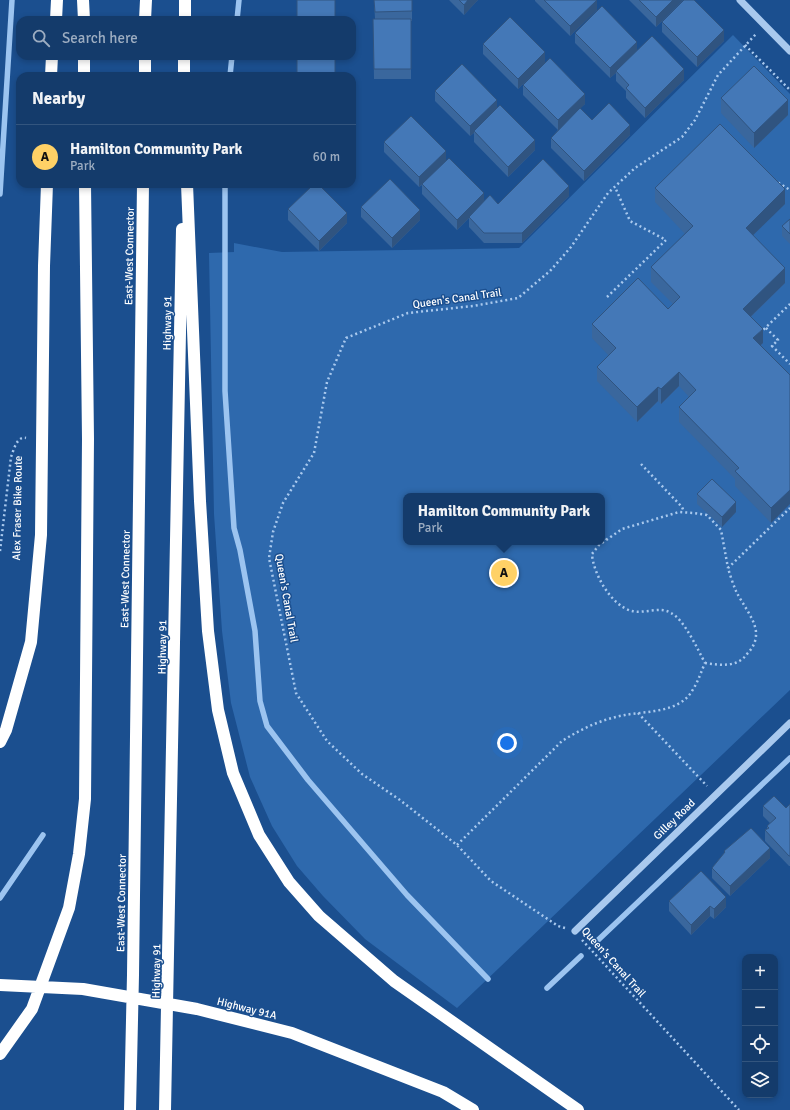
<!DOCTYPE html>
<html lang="en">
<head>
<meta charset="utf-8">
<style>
  :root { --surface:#143b6b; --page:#214673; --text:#f1f3f6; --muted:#9dadc1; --line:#33557e; --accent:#ffd166 }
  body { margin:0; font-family:Signika,sans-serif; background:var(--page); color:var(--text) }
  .controls { position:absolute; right:12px; bottom:12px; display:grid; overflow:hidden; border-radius:8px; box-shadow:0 2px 6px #0003 }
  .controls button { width:36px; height:36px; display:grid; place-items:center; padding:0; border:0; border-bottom:1px solid var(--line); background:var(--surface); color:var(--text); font:20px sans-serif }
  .you { position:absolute; left:507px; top:743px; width:14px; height:14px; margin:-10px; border:3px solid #fff; border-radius:50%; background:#1a73e8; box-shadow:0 0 0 6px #1a73e833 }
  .badge { display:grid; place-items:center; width:26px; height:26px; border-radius:50%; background:var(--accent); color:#111; font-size:13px; font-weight:700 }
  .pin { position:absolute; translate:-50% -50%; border:2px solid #fff; box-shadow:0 1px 4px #0006 }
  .popup { position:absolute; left:403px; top:493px; width:202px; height:52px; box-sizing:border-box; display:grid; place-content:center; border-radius:8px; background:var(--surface); filter:drop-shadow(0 1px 3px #0005); font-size:13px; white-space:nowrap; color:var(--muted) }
  .popup b { font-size:15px; color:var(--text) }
  .popup::after { content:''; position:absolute; left:50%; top:100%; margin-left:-8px; border:8px solid transparent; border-top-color:var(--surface) }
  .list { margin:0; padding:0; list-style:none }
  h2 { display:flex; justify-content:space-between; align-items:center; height:52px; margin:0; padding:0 16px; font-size:17px }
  h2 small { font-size:13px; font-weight:400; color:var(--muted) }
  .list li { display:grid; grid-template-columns:26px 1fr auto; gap:12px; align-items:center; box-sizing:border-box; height:64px; padding:0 16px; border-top:1px solid var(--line) }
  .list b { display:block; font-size:15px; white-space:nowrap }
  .list p { margin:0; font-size:13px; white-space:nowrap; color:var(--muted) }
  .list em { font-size:13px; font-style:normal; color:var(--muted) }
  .icon { flex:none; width:22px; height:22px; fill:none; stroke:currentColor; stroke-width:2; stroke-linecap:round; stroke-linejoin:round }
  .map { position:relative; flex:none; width:790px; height:1110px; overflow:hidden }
  .search { position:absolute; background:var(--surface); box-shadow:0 2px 6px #0003; left:16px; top:16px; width:340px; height:44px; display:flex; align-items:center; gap:10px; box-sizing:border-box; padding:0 14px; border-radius:12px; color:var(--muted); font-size:15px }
  .panel { position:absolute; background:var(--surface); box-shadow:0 2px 6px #0003; left:16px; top:72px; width:340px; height:116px; border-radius:12px }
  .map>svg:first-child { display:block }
  .green { fill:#2e69ad; fill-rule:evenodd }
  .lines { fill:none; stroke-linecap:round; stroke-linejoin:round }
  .stream { stroke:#9cc4f0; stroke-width:5.5 }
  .path { stroke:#a9c9ee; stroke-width:2.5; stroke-dasharray:2 3; stroke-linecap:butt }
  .minor { stroke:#a9c9ee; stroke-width:7 }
  .highway { stroke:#fff; stroke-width:12 }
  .wall { fill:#3a679d }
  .shaded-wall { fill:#305480 }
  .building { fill:#4478b7; stroke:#305480 }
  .labels { text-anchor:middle; stroke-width:3; stroke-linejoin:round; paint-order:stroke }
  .street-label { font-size:11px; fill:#fff; stroke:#1b4f8f }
</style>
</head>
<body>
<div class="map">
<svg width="790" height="1110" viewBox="0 0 790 1110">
  <rect width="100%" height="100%" fill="#1b4f8f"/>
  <!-- green -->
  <path class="green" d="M733 35 790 94V690L457 1008 365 939 323 896 297 866 272 826 250 777 231 703 222 631 214 514 209 253 234 252V243L282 252 519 248ZM406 496H602V542H406Z"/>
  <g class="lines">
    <!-- stream -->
    <path class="stream" d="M237 20 239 0
      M230 76 232 56
      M225 184V391L234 528 240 550 255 631 260 701 267 726 308 780 407 895 488 979
      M0 194 12 0
      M0 898 43 835
      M596 942 790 758
      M547 988 581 956"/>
    <!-- path -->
    <path class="path" d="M745 45 790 90
      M774 180 790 190
      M607 297 666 240 630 221 615 187
      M766 328 778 340 772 346 790 364
      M760 333 790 304
      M641 464 682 507 684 512
      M602 535 606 539
      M0 551 11 457C14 449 17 436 26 438
      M705 663C720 665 737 668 747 654 752 649 756 642 756 635 757 621 742 604 736 591 733 584 730 575 728 568L790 508
      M638 713 707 786
      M457 845 562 741C581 729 602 719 625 715 646 711 679 713 692 691 698 682 701 672 705 663 698 650 684 619 671 613 660 606 645 614 632 611 611 606 593 573 592 554L599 545 622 529 679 512 693 513 707 515 721 530 728 568
      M565 928 558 926 491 881 457 845 400 800 362 774 327 741 296 693 269 558 273 532 283 503 314 453 327 382 346 338 408 313 473 306 518 298 550 271 571 247 608 193 635 168 682 137 695 120 718 75 756 34
      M582 940 739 1110"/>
    <!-- minor -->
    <path class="minor" d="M740 0 790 51
      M575 931 790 723"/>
    <!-- highway -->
    <path class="highway" d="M83 0 84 20
      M56 20 57 0
      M145 20 146 0
      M185 20V0
      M84 56V76
      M51 76 52 56
      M145 76V56
      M184 76V56
      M187 184 200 501 208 631 218 710 233 773 259 835 289 882 319 916 394 981 578 1110
      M0 742 6 730 31 642 41 535 44 266 47 184
      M0 985 83 989 197 1009 292 1033 443 1092 473 1110
      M0 1054 32 1009 69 908 79 854 85 799 88 439 85 184
      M130 1110 133 975 143 184
      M165 1110 182 229"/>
  </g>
  <!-- wall -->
  <path class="wall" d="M374 0H412V21H411V79H374L373 19H375Z
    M449 0H478L464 15Z
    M535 0H597V10L570 36 535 1Z
    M629 0H683L656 27Z
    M662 22 724 41 697 67 662 32Z
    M575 33 637 50 684 80 645 118 626 98V91L616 81V73L610 78 575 43Z
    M483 44 545 63 518 89 483 54Z
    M523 85 585 104 580 108 592 120 630 135 584 181 551 148V138L558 130 523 95Z
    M435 91 497 108 535 150 508 177 474 142V133L470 136 435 101Z
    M721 98 788 115 754 148 721 113Z
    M384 142 446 160 484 202 498 204 569 196 522 243H484L469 227V218L457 230 422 194V185L419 187 384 152Z
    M655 188 785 204 753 235 785 283 751 317 763 343 761 345 790 375 771 523 735 486V479L679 422V407L689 397 679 386 661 404 658 401 637 422 597 381V367L609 356 592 338V324L668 309 673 304 651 282V267L685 234 655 202Z
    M361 207 420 220 392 248 361 217Z
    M288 209 347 223 319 251 288 220Z
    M790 219V244L782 236V226Z
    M697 494 736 512 722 527 697 504Z
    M790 804V866H789L765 841V830L767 829V826L770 823 763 816V806L786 808Z
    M724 851 770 858 730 896 712 878V868L724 854Z
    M669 901 726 907 714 919 710 916 691 935 669 911Z"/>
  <!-- shaded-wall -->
  <path class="shaded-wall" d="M468 0H478L464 15V5Z
    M597 0V10L570 36V26Z
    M673 0H683L656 27V17Z
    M724 30V41L697 67V57Z
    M637 42V52L616 71V73L610 78V68Z
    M545 52V63L518 89V79Z
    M684 69V80L645 118V108Z
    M585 94V104L558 131V120Z
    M497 100V110L474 131V133L470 136V126Z
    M788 100V115L754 148V133Z
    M630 125V135L584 181V171Z
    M535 140V150L508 177V167Z
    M446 151V161L419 187V177Z
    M569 186V196L522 243V233Z
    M785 189V204L746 242V228Z
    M484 193V203L457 230V220Z
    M420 210V220L392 248V238Z
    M347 213V223L319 251V241Z
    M785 268V283L743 324V309Z
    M763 329V343L753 352V338Z
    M679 372V386L661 404V389Z
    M658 387V401L637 422V407Z
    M790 490V504L771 523V508Z
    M736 502V512L722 527V517Z
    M770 848V858L730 896V886Z
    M726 897V907L714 919V909Z
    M710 906V916L691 935V925Z"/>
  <!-- building -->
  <path class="building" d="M297 0H335V20H297Z
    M374 0H412V11L375 12Z
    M459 0H468L464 5Z
    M544 0H597L570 26Z
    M639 0H673L656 17Z
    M684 0H694L724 30 697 57 662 22Z
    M602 6 637 42 610 68 575 33Z
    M510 17 545 52 518 79 483 44Z
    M373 19H411V69H374Z
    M652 36 684 69 645 108 626 88 629 85 616 71Z
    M297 56H335V76H297Z
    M550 58 585 94 558 120 523 85Z
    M462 64 497 100 470 126 435 91Z
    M754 66 788 100 754 133 721 98Z
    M609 103 630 125 584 171 551 138 580 108 592 120Z
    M500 105 535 140 508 167 474 131Z
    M411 116 446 151 419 177 384 142Z
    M720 124 785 189 746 228 785 268 743 309 763 329 753 338 790 375V490L771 508 735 471 739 468 679 407 696 390 679 372 661 389 658 387 637 407 597 367 616 348 592 324 638 278 668 309 680 297 651 267 693 226 655 188Z
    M449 158 484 193 457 220 422 184Z
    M543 159 569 186 522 233H484L469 217 490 195 498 204Z
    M390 179 420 210 392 238 361 207Z
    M314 184H318L347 213 319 241 288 209Z
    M790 219V234L782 226Z
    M712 479 736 502 722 517 697 494Z
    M774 796 786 808 790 804V856H789L765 830 769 828 767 826 776 818 763 806Z
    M751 828 770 848 730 886 712 868 725 852 724 851Z
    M701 871 726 897 714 909 710 906 691 925 669 901Z"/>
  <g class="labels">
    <!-- street labels -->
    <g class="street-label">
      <text transform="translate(129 256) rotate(-89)" y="4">East-West Connector</text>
      <text transform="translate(457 298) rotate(-8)" y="4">Queen's Canal Trail</text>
      <text transform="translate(167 323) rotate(-89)" y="4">Highway 91</text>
      <text transform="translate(17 508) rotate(-89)" y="4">Alex Fraser Bike Route</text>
      <text transform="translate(125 579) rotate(-89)" y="4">East-West Connector</text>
      <text transform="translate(287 598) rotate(80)" y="4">Queen's Canal Trail</text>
      <text transform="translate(162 647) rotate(-89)" y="4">Highway 91</text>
      <text transform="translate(674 819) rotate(-44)" y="4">Gilley Road</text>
      <text transform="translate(121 903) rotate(-89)" y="4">East-West Connector</text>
      <text transform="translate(614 962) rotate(48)" y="4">Queen's Canal Trail</text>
      <text transform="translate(156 971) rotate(-89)" y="4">Highway 91</text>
      <text transform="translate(247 1008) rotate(14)" y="4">Highway 91A</text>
    </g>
  </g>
</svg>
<div class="controls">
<button>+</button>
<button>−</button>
<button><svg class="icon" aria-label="locate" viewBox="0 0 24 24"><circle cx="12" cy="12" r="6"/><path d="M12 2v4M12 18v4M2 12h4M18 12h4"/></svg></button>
<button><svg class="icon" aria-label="layers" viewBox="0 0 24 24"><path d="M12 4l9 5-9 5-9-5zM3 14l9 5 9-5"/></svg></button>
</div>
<div class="you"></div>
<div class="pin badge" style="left:504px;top:573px">A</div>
<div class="popup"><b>Hamilton Community Park</b>Park</div>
<div class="search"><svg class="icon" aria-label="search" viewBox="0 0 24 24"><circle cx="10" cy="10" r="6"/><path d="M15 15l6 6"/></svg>Search here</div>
<section class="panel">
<h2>Nearby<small></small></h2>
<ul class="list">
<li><span class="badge">A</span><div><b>Hamilton Community Park</b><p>Park</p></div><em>60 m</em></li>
</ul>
</section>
</div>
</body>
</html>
